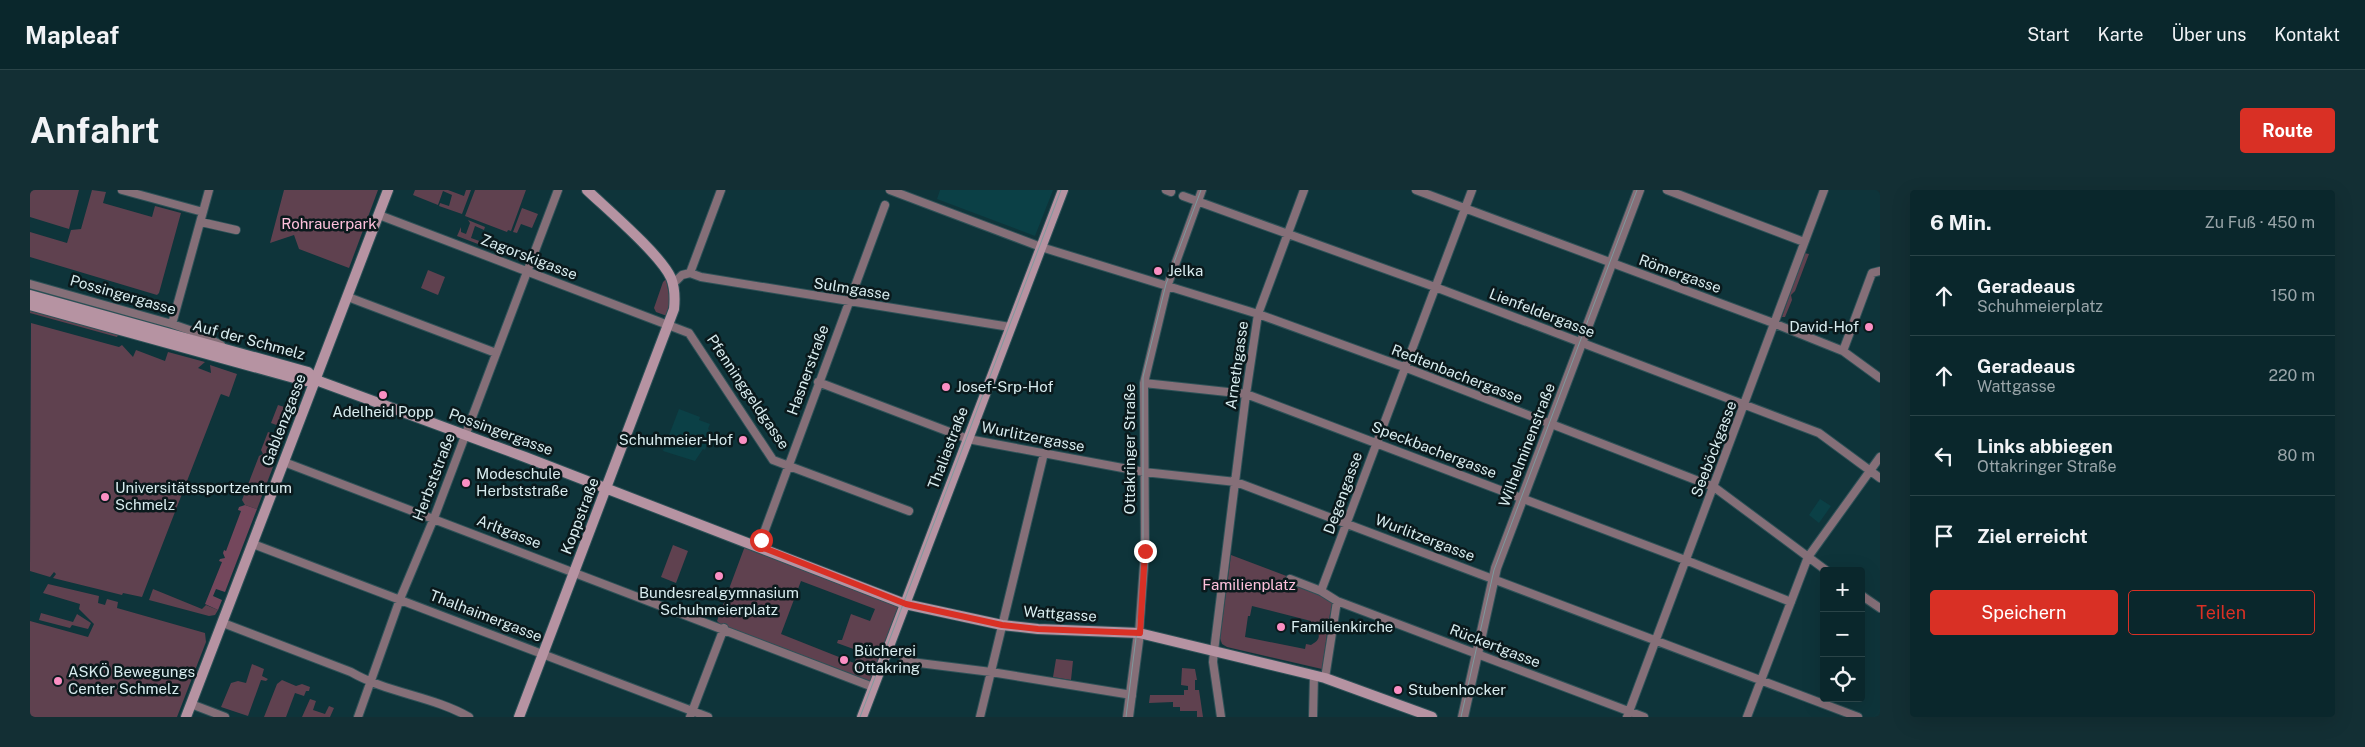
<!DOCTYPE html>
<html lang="de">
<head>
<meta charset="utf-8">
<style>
  :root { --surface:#0a272c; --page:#132f34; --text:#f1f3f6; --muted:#99a5a9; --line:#2a4448; --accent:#d93025 }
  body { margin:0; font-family:"Public Sans",sans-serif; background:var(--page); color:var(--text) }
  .controls { position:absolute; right:15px; bottom:15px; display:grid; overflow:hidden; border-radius:5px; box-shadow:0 5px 20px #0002 }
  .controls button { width:45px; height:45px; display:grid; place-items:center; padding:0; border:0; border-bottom:1px solid var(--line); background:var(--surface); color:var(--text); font:25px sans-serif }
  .stop { position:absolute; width:15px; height:15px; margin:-11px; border:4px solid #d93025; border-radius:50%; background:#fff }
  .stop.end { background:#d93025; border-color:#fff; box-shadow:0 1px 5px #0008 }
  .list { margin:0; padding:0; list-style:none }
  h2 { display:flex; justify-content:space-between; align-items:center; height:65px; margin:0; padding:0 20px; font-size:21px }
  h2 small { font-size:16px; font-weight:400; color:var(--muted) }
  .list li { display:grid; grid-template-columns:32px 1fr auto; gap:15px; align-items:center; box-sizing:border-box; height:80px; padding:0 20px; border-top:1px solid var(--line) }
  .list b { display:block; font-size:19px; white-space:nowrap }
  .list p { margin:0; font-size:16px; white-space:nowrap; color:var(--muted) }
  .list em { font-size:16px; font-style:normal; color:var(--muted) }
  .actions { display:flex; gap:10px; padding:15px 20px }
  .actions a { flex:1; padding:11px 0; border:1px solid var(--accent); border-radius:5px; text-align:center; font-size:18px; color:var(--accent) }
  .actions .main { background:var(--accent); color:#fff }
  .icon { flex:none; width:28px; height:28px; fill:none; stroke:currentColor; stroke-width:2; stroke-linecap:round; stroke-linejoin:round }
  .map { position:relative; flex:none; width:1850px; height:527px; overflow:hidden; border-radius:5px }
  header { display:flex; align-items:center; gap:30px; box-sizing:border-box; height:70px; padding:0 25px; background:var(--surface); border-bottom:1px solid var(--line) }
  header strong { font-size:24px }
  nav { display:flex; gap:28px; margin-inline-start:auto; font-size:18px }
  .intro { display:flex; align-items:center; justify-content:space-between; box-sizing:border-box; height:120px; padding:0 30px }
  h1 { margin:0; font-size:35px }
  .button { padding:12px 22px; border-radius:5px; background:var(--accent); color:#fff; font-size:18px; font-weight:700 }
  main { display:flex; gap:30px; padding:0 30px }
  aside { flex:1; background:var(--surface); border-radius:5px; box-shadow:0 5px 20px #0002 }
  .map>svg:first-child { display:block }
  .built { fill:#0b4046 }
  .green { fill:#5f414f; fill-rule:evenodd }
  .forest { fill:#74475c }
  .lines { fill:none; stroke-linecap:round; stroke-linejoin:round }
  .minor-casing { stroke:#2e5157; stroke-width:10 }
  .tertiary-casing { stroke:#2e5157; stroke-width:12 }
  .secondary-casing { stroke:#2e5157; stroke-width:12 }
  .minor { stroke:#856f78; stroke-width:8 }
  .tertiary { stroke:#856f78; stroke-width:10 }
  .secondary { stroke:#b693a2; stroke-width:10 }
  .tram { stroke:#7e9a9e; stroke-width:1 }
  .route { stroke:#d93025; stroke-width:6 }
  .poi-dot { fill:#fb8fc3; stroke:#0a191c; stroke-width:2 }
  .labels { text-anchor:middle; stroke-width:5; stroke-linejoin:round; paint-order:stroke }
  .park-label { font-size:15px; fill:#fdc0db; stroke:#0a191c }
  .street-label { font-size:15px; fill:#d8ecef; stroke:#0a191c }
  .poi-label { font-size:15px; fill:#d8ecef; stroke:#0a191c; text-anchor:start }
</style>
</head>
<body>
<header>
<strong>Mapleaf</strong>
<nav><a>Start</a><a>Karte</a><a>Über uns</a><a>Kontakt</a></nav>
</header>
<div class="intro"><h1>Anfahrt</h1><a class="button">Route</a></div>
<main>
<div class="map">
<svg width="1850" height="527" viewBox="0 0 1850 527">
  <rect width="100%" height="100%" fill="#0e343a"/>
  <!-- built -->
  <path class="built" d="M910 0H1023L1005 46 907 9Z
    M649 219 670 227 669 230 680 234 678 239 680 241 678 248 679 249 675 260 673 259 665 271 633 261Z
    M1790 309 1801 316 1789 333 1779 325Z"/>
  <!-- green -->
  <path class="green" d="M0 0H49L39 39 0 27Z
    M62 0 76 2 73 13 122 27 125 16 151 23 129 103 127 105 0 67V42L37 53 41 40 51 39Z
    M254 0H348L319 78 269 59 264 45 240 53Z
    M385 0H418L434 6 436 0H441L432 24 409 16 410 13 419 16 422 5 413 1 408 15 383 5Z
    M445 0H496L481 41 478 40 477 42 435 26Z
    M492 18 508 24 502 38 491 34 487 43 483 42Z
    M438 30 455 37 454 40 445 36 441 48 480 62 483 56 494 60 490 70 427 46 431 37V42L436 44 440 33Z
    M1774 63 1779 64 1765 101 1761 105 1762 110 1755 127H1752Z
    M398 80 415 87 408 105 391 98Z
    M636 89 640 110 637 126 626 122 624 118 633 92Z
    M0 119 94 146 88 145 87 147 0 123Z
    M1 133 89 157 92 155 103 167 106 160 135 171 138 162 175 172 168 178 181 183 180 175 207 184 199 207 191 204 190 206 112 407 93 403 92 405 23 388 26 384 24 382 20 387 0 381Z
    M248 215 264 220 257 239 241 233Z
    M238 242 254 248 227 319 215 315 212 310 229 266 233 264 231 260Z
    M643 355 658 361 646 393 631 387Z
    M715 356 875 414 843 497 694 438 687 431ZM771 391 845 419 840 431 821 424 812 450H808L807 453 829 461 824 473 751 444Z
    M1201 365 1288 398 1303 413V424H1300L1292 479 1197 457 1192 454 1190 448ZM1222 416 1281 431 1280 436 1285 437C1291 446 1290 450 1281 455L1276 454 1275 459 1215 447 1218 426H1220Z
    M18 394 69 406 68 413 75 415 77 409 88 412 87 418 175 443 176 452 147 527H0V431L58 447 64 434 49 419 50 414 13 403Z
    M123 399 172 419 176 415 188 420 185 425 179 426 119 410Z
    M11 423 43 432 47 424 61 433 58 439 42 435 40 438 9 430Z
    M1026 469 1043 471 1041 490 1023 487Z
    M222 474 234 479 232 486 238 489 236 491 231 490 218 526 191 517 201 493 208 491 216 493Z
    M1152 478 1165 479 1167 490H1165V500H1169L1173 527H1167V521H1150V517H1143V512L1119 513 1120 505H1154V500H1158V496L1151 495Z
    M252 490 266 496 272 494 280 497 279 501H276L274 506 265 503 256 527H234L247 494Z
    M280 509 286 511 283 520 295 524 299 516 304 518 300 527H272Z"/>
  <!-- forest -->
  <path class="forest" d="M215 315 227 319 195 402 186 399 183 406 192 410 188 420 175 414 192 372 189 371 190 369 195 368 193 363 194 360 196 361 211 321 208 320 209 317Z"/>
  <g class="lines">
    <!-- minor casing -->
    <g class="minor-casing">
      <path id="minor" d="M92 0 173 22
        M860 0 1011 57 1228 124 1374 177 1684 297 1797 381
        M1136 0 1141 2
        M1386 0 1738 131 1813 161 1850 188
        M1637 0 1774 52
        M1153 6 1405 97 1789 243 1850 288
        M349 25 659 143 743 270 879 321
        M171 32 206 40
        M660 83 671 87 980 137
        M0 94 142 134 168 143 191 155
        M643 94 652 85 660 83 691 0
        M318 107 466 163
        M142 134 179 0
        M1813 161 1842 83 1850 81
        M788 192 938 249 1114 282 1206 292 1828 527
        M1114 193 1216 204 1663 373 1761 412
        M254 272 843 497
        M223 354 678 527
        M729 356 855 15
        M1260 389 1291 401 1307 411 1614 527
        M1291 401 1442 0
        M1831 405 1850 418
        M193 433 321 482C357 503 402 506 439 527
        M1109 443 1115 361 1114 193 1137 97 1172 0
        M873 471 961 482 1102 505
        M1295 488 1307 411
        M161 514 195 527
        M328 527 370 409 404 328 528 0
        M660 527 694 438
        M950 527 1014 263
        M1191 527 1183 472 1184 461 1216 204 1228 124 1274 0
        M1283 527 1284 485
        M1597 527 1794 0
        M1717 527 1778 367 1850 267"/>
    </g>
    <!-- tertiary casing -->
    <g class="tertiary-casing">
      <path id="tertiary" d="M1098 527 1109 443
        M1433 527 1466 378 1609 0"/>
    </g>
    <!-- secondary casing -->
    <g class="secondary-casing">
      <path id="secondary" d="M0 105 278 182 286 190 495 267 875 414 972 435 1008 439 1109 443 1295 488 1402 527
        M0 115 275 191 286 190
        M156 527 358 0
        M489 527 644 119C645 109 645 98 641 88 631 65 577 19 557 0
        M832 527 1033 0"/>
    </g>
    <!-- minor -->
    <use href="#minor" class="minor"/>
    <!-- tertiary -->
    <use href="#tertiary" class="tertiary"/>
    <!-- secondary -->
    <use href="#secondary" class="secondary"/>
    <!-- tram -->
    <path class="tram" d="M830 527 1031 0
      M1096 527 1113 392V187L1136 94 1171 0
      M1431 527 1464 380 1607 0"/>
  </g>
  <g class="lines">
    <!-- route -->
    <path class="route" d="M731 350 729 356 876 414 972 435 1008 439 1110 443 1115 361"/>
  </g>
  <!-- markers -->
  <g class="poi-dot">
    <circle cx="1128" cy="81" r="5"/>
    <circle cx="1839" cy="137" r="5"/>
    <circle cx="916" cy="197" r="5"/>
    <circle cx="353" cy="205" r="5"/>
    <circle cx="713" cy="250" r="5"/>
    <circle cx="436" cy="293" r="5"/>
    <circle cx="75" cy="307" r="5"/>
    <circle cx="689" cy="386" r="5"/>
    <circle cx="1251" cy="437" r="5"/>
    <circle cx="814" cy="470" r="5"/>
    <circle cx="28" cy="491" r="5"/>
    <circle cx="1368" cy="500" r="5"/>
  </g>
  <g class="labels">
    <!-- park labels -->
    <g class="park-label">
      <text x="299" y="39">Rohrauerpark</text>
      <text x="1219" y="400">Familienplatz</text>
    </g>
    <!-- street labels -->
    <g class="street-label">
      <text transform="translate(499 67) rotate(21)" y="5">Zagorskigasse</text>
      <text transform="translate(1650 84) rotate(20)" y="5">Römergasse</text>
      <text transform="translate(822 99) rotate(9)" y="5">Sulmgasse</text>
      <text transform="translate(93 105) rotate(16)" y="5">Possingergasse</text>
      <text transform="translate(1512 123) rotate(21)" y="5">Lienfeldergasse</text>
      <text transform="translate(219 150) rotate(15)" y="5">Auf der Schmelz</text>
      <text transform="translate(1207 175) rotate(-82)" y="5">Arnethgasse</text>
      <text transform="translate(778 180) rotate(-70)" y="5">Hasnerstraße</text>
      <text transform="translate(1427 184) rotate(21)" y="5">Redtenbachergasse</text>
      <text transform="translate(718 202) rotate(56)" y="5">Pfenninggeldgasse</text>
      <text transform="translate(254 230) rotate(-69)" y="5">Gablenzgasse</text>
      <text transform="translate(471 242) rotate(20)" y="5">Possingergasse</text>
      <text transform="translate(1003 247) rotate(11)" y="5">Wurlitzergasse</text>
      <text transform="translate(1497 255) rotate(-69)" y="5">Wilhelminenstraße</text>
      <text transform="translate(918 258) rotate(-69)" y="5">Thaliastraße</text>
      <text transform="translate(1100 259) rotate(-90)" y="5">Ottakringer Straße</text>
      <text transform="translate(1684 259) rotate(-69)" y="5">Seeböckgasse</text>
      <text transform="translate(1404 260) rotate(21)" y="5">Speckbachergasse</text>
      <text transform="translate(404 287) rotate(-69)" y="5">Herbststraße</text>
      <text transform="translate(1313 303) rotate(-70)" y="5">Degengasse</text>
      <text transform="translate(550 326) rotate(-69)" y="5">Koppstraße</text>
      <text transform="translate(479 342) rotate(21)" y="5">Arltgasse</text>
      <text transform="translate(1395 348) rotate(21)" y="5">Wurlitzergasse</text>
      <text transform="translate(1030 424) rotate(4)" y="5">Wattgasse</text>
      <text transform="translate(456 426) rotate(21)" y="5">Thalhaimergasse</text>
      <text transform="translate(1465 456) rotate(21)" y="5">Rückertgasse</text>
    </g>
    <!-- poi labels -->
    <g class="poi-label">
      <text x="1138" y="86">Jelka</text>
      <text x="1829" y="142" text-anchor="end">David-Hof</text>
      <text x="926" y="202">Josef-Srp-Hof</text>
      <text x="353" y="227" text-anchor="middle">Adelheid Popp</text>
      <text x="703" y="255" text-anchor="end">Schuhmeier-Hof</text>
      <text x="446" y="289">Modeschule<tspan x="446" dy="17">Herbststraße</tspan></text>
      <text x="85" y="303">Universitätssportzentrum<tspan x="85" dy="17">Schmelz</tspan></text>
      <text x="689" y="408" text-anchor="middle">Bundesrealgymnasium<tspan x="689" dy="17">Schuhmeierplatz</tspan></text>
      <text x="1261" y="442">Familienkirche</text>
      <text x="824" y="466">Bücherei<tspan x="824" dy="17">Ottakring</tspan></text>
      <text x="38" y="487">ASKÖ Bewegungs<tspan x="38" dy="17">Center Schmelz</tspan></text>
      <text x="1378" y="505">Stubenhocker</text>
    </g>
  </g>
</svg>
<div class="controls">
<button>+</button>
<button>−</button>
<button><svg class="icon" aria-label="locate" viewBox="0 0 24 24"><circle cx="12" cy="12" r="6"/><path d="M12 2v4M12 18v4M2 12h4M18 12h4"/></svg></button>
</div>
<div class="stop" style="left:731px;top:350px"></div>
<div class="stop end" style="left:1115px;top:361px"></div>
</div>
<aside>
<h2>6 Min.<small>Zu Fuß · 450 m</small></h2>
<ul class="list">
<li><svg class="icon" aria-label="ahead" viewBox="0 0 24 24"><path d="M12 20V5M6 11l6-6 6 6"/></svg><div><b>Geradeaus</b><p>Schuhmeierplatz</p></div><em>150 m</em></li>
<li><svg class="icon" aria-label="ahead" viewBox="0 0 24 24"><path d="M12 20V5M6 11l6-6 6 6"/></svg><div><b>Geradeaus</b><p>Wattgasse</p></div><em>220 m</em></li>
<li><svg class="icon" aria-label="left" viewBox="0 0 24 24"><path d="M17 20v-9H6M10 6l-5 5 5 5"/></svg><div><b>Links abbiegen</b><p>Ottakringer Straße</p></div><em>80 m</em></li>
<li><svg class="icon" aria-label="arrive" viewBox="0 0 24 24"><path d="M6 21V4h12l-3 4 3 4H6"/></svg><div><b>Ziel erreicht</b></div></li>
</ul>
<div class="actions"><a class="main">Speichern</a><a>Teilen</a></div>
</aside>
</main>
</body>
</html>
